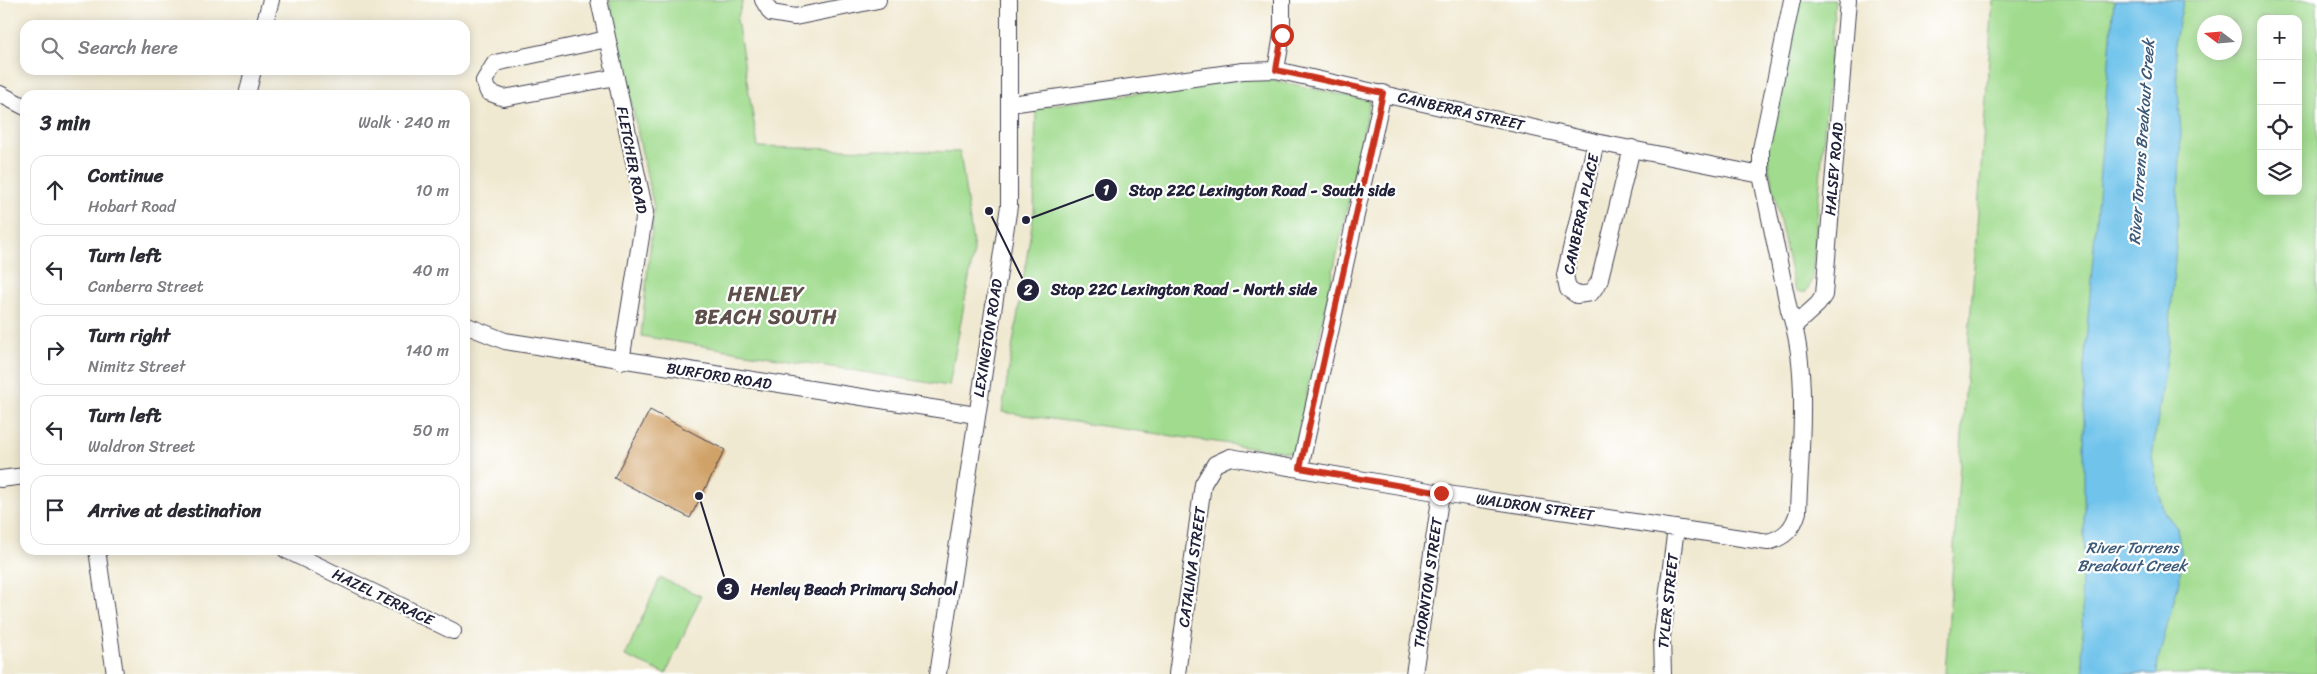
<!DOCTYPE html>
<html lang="en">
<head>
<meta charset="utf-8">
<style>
  :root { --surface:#fff; --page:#f2f2f3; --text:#2b2b33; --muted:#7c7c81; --line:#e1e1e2 }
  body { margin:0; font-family:Sriracha,sans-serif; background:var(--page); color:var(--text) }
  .controls { position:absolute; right:15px; top:15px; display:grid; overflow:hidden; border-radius:10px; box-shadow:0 2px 12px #0003 }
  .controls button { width:45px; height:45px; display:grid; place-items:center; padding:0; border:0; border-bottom:1px solid var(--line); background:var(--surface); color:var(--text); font:25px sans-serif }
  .compass { position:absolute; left:2197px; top:15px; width:45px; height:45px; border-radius:50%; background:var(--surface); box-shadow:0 2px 12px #0003; rotate:286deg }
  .stop { position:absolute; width:15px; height:15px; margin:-11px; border:4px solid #c8321e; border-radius:50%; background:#fff }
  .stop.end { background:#c8321e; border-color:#fff; box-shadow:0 1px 5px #0008 }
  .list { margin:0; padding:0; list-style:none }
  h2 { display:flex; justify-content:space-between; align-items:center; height:65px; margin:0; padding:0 20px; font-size:21px }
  h2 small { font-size:16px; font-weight:400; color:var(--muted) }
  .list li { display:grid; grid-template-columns:32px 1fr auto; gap:15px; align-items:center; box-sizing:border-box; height:70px; margin:0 10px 10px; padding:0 10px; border:1px solid var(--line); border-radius:15px }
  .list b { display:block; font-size:19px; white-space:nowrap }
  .list p { margin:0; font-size:16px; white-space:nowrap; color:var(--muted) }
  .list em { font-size:16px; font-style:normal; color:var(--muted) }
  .icon { flex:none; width:28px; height:28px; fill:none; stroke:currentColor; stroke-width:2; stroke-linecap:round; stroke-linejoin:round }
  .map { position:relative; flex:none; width:2317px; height:674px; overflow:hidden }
  .search { position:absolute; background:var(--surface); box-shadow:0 2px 12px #0003; left:20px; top:20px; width:450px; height:55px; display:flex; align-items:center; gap:12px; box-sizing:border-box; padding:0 18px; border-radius:15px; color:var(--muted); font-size:19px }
  .panel { position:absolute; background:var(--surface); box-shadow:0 2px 12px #0003; left:20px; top:90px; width:450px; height:465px; border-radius:15px }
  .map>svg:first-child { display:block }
  .green { fill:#a0db8e; stroke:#617e64; fill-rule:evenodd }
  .water { fill:#6fc3eb; stroke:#487293 }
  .building { fill:#d0a268 }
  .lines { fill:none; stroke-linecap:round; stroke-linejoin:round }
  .street-casing { stroke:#414052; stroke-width:18 }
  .street { stroke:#fff; stroke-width:16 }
  .route { stroke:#c8321e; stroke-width:6 }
  .labels { text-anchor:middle; stroke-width:4.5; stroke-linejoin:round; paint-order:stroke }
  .street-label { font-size:15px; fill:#22223b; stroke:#fff }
  .water-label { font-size:16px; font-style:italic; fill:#3d5a79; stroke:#fff }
  .district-label { font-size:20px; font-weight:bold; letter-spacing:1px; fill:#5f4f4b; stroke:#fff }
  .leader { fill:none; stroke:#22223b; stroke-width:2 }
  .callout-dot { fill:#22223b; stroke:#fff; stroke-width:2 }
  .mark-label { font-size:15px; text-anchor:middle; font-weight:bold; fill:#fff }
  .callout-label { font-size:16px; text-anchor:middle; font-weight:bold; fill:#22223b; stroke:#fff; stroke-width:4.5; stroke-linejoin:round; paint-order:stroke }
</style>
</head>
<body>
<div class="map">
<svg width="2317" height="674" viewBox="0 0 2317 674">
  <rect width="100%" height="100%" fill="#fff"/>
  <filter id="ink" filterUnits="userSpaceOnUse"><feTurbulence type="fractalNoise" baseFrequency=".02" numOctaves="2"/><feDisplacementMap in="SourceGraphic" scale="10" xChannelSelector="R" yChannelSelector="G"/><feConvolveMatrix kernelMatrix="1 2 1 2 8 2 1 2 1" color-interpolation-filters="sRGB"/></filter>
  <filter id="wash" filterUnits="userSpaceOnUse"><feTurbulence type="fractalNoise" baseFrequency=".0096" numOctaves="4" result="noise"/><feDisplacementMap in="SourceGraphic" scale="20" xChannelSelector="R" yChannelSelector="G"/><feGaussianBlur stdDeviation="1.12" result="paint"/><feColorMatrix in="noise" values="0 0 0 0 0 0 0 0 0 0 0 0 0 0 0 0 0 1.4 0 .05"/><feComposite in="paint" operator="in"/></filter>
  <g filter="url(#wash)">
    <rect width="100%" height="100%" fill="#f0e9d1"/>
    <!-- green -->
    <path class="green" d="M609 0H743L737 20 758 147 960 152 974 251 949 386 641 336 654 208Z
      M1797 0H1835L1812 279 1806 292H1797L1794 287 1769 168 1767 150Z
      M1993 0H2317V674H1945ZM2261 19H2298V191H2261ZM2204 22H2234V52H2204Z
      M1260 77 1370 101 1294 453 1002 412 1034 212 1036 107Z
      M660 578 701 596 666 674 625 656Z"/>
    <!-- water -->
    <path class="water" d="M2114 0H2184L2175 40 2181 134 2176 245 2168 352 2152 457 2160 496 2165 513 2177 528 2181 550 2180 578 2158 660 2157 674H2083C2081 653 2083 632 2082 610 2082 592 2080 586 2084 567V366Z"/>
    <g id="blocks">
      <!-- building -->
      <path class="building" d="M650 410 725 450 690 518 614 478Z"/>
    </g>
  </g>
  <g filter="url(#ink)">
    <use href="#blocks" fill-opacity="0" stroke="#414052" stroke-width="1"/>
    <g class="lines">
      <!-- street casing -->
      <g class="street-casing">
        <path id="street" d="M599 0 645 212 621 361
          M763 0 771 13 795 17 878 0
          M264 25 271 0
          M607 39 495 63 484 81 488 92 504 98 616 77
          M1276 70 1282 35V0
          M0 94 25 107
          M247 95 253 70
          M1010 104 1243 71 1276 70 1596 142 1761 175
          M1596 142 1565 275 1568 289 1577 295 1591 293 1599 282 1632 148
          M465 325 505 341 976 415
          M1795 325 1818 304 1824 295 1848 0
          M1300 468 1383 93
          M0 479 25 476
          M97 550 115 674
          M286 550 453 631
          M938 674 1009 206V0
          M1177 674 1203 484 1215 464 1230 457 1441 493 1768 542C1785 537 1793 529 1798 512 1800 450 1810 368 1789 310L1761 175V149L1792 0
          M1414 674 1441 493
          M1663 674 1662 637 1676 528"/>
      </g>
      <!-- street -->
      <use href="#street" class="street"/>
    </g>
  </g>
  <g class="lines" filter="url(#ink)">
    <!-- route -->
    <path class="route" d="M1282 35 1276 70 1383 93 1300 468 1441 493"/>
  </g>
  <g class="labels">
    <!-- street labels -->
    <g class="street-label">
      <text transform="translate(1461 111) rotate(13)" y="5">CANBERRA STREET</text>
      <text transform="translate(632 160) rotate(79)" y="5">FLETCHER ROAD</text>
      <text transform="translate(1834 169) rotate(-85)" y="5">HALSEY ROAD</text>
      <text transform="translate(1581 214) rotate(-78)" y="5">CANBERRA PLACE</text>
      <text transform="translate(988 338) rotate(-81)" y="5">LEXINGTON ROAD</text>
      <text transform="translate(719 376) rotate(9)" y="5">BURFORD ROAD</text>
      <text transform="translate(1535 507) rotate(8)" y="5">WALDRON STREET</text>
      <text transform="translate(1192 567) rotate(-82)" y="5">CATALINA STREET</text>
      <text transform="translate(1428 583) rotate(-82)" y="5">THORNTON STREET</text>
      <text transform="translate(383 597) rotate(26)" y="5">HAZEL TERRACE</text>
      <text transform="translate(1668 601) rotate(-84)" y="5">TYLER STREET</text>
    </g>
    <!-- water labels -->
    <g class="water-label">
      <text transform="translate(2141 142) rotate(-86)" y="6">River Torrens Breakout Creek</text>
      <text x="2132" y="553">River Torrens<tspan x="2132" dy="18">Breakout Creek</tspan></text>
    </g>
    <!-- district labels -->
    <g class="district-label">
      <text x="766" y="301">HENLEY<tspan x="766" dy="23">BEACH SOUTH</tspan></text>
    </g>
  </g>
  <!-- callouts -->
  <path class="leader" d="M1026 220L1106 190M989 211L1028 290M699 496L728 589"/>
  <g class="callout-dot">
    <circle cx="1026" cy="220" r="5"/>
    <circle cx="989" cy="211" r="5"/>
    <circle cx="699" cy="496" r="5"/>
    <circle cx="1106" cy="190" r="12"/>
    <circle cx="1028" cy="290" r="12"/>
    <circle cx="728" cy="589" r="12"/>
  </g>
  <g class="mark-label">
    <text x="1106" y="195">1</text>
    <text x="1028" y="295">2</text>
    <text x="728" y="594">3</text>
  </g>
  <g class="callout-label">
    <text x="1262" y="196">Stop 22C Lexington Road - South side</text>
    <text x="1184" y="295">Stop 22C Lexington Road - North side</text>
    <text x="854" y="595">Henley Beach Primary School</text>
  </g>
</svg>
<div class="controls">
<button>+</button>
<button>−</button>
<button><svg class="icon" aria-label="locate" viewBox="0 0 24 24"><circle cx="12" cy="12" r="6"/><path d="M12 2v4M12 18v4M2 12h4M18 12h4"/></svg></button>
<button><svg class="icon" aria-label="layers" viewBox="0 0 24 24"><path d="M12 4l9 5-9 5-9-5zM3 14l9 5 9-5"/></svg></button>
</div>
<svg class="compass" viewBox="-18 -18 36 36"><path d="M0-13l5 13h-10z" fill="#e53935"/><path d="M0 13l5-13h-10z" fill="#7c7c81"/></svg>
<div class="stop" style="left:1282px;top:35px"></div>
<div class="stop end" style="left:1441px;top:493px"></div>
<div class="search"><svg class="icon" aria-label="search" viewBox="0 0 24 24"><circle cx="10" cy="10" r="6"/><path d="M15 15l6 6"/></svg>Search here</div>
<section class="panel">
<h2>3 min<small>Walk · 240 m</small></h2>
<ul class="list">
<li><svg class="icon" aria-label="ahead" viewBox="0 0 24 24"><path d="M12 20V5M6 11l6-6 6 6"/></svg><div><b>Continue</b><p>Hobart Road</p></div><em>10 m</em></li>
<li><svg class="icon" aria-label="left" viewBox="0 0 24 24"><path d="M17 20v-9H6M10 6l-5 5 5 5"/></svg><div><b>Turn left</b><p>Canberra Street</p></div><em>40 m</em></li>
<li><svg class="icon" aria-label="right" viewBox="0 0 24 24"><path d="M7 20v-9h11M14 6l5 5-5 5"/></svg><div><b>Turn right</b><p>Nimitz Street</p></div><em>140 m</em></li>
<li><svg class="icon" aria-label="left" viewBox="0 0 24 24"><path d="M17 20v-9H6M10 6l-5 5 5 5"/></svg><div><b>Turn left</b><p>Waldron Street</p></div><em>50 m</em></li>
<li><svg class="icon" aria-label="arrive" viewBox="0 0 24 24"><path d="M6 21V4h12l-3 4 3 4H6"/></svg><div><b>Arrive at destination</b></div></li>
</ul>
</section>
</div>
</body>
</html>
